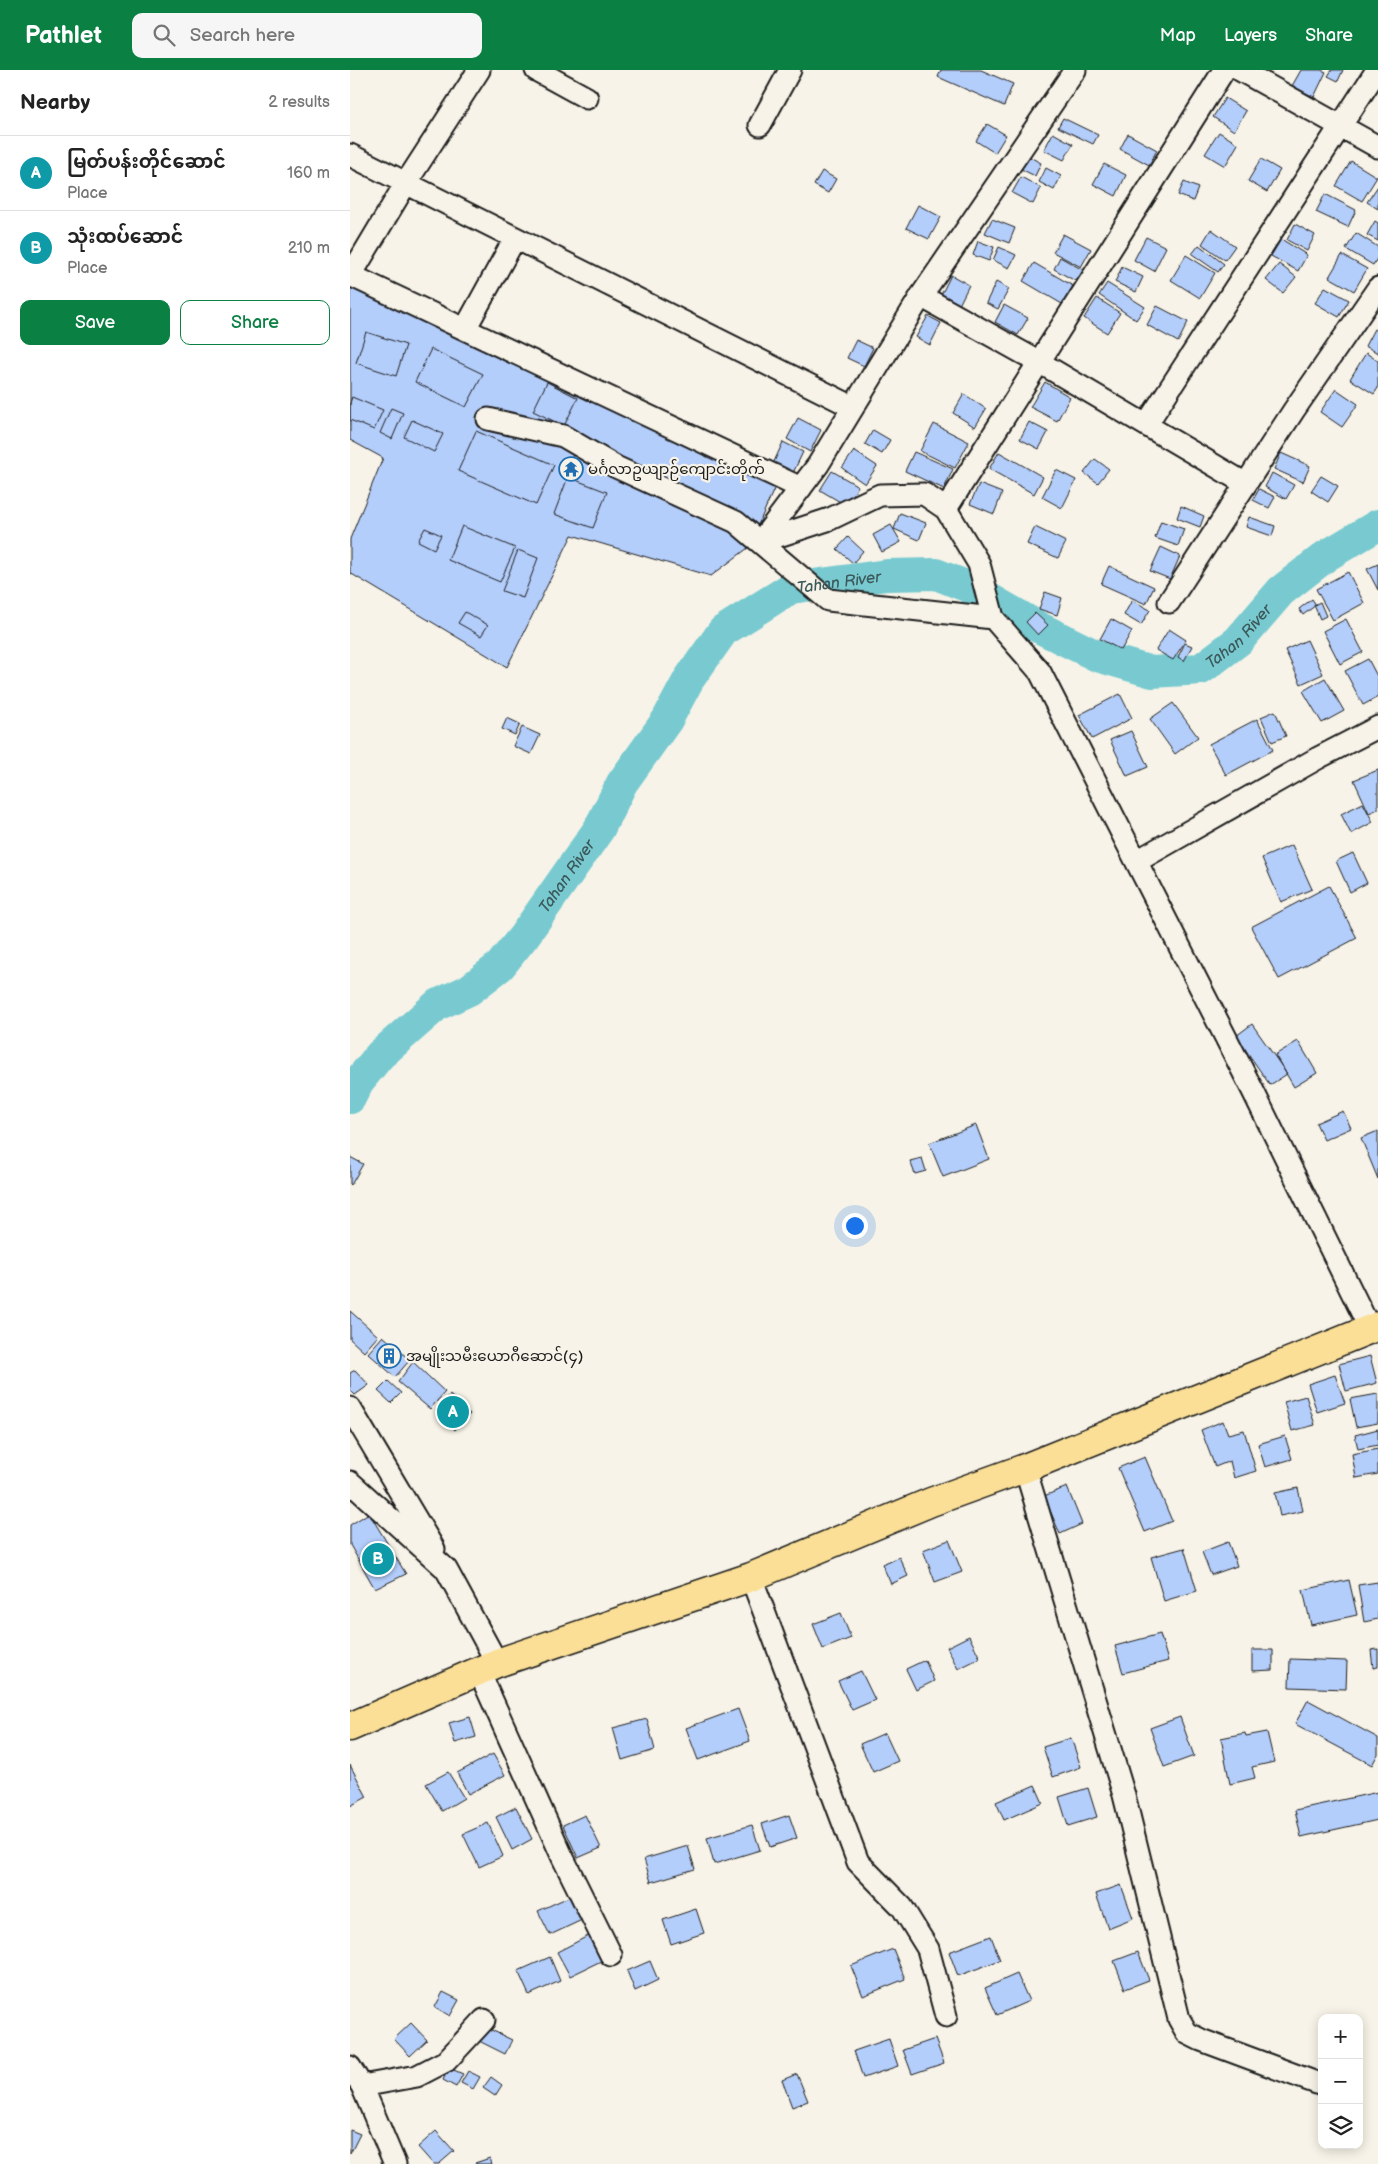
<!DOCTYPE html>
<html lang="en">
<head>
<meta charset="utf-8">
<style>
  :root { --surface:#fff; --page:#f6f6f6; --text:#222; --muted:#767676; --line:#e0e0e0; --accent:#0b8043 }
  body { margin:0; font-family:"Balsamiq Sans","Noto Sans Myanmar",sans-serif; background:var(--page); color:var(--text) }
  .controls { position:absolute; right:15px; bottom:15px; display:grid; overflow:hidden; border-radius:10px; box-shadow:0 2px 12px #0003 }
  .controls button { width:45px; height:45px; display:grid; place-items:center; padding:0; border:0; border-bottom:1px solid var(--line); background:var(--surface); color:var(--text); font:25px sans-serif }
  .you { position:absolute; left:504px; top:1155px; width:18px; height:18px; margin:-12px; border:4px solid #fff; border-radius:50%; background:#1a73e8; box-shadow:0 0 0 8px #1a73e833 }
  .badge { display:grid; place-items:center; width:32px; height:32px; border-radius:50%; background:var(--accent); color:#fff; font-size:16px; font-weight:700 }
  .pin { position:absolute; translate:-50% -50%; border:2px solid #fff; box-shadow:0 1px 5px #0006 }
  .list { margin:0; padding:0; list-style:none }
  h2 { display:flex; justify-content:space-between; align-items:center; height:65px; margin:0; padding:0 20px; font-size:21px }
  h2 small { font-size:16px; font-weight:400; color:var(--muted) }
  .list li { display:grid; grid-template-columns:32px 1fr auto; gap:15px; align-items:center; box-sizing:border-box; height:75px; padding:0 20px; border-top:1px solid var(--line) }
  .list b { display:block; font-size:19px; white-space:nowrap }
  .list p { margin:0; font-size:16px; white-space:nowrap; color:var(--muted) }
  .list em { font-size:16px; font-style:normal; color:var(--muted) }
  .actions { display:flex; gap:10px; padding:15px 20px }
  .actions a { flex:1; padding:11px 0; border:1px solid var(--accent); border-radius:10px; text-align:center; font-size:18px; color:var(--accent) }
  .actions .main { background:var(--accent); color:#fff }
  .icon { flex:none; width:28px; height:28px; fill:none; stroke:currentColor; stroke-width:2; stroke-linecap:round; stroke-linejoin:round }
  .map { position:relative; flex:none; width:1028px; height:2094px; overflow:hidden }
  header { display:flex; align-items:center; gap:30px; box-sizing:border-box; height:70px; padding:0 25px; background:var(--accent); color:#fff }
  header strong { font-size:24px }
  nav { display:flex; gap:28px; margin-inline-start:auto; font-size:18px }
  .search { width:350px; height:45px; background:var(--page); display:flex; align-items:center; gap:12px; box-sizing:border-box; padding:0 18px; border-radius:10px; color:var(--muted); font-size:19px }
  main { display:flex }
  aside { flex:1; background:var(--surface) }
  .map>svg:first-child { display:block }
  .lines { fill:none; stroke-linecap:round; stroke-linejoin:round }
  .river { stroke:#78cad0; stroke-width:32 }
  .building { fill:#b4cefc; stroke:#1c1c1c }
  .minor-casing { stroke:#1c1c1c; stroke-width:25 }
  .trunk-casing { stroke:#1c1c1c; stroke-width:31 }
  .minor { stroke:#f7f3e8; stroke-width:21 }
  .trunk { stroke:#fbdf96; stroke-width:28 }
  .labels { text-anchor:middle; stroke-width:4.5; stroke-linejoin:round; paint-order:stroke }
  .poi-label { font-size:15px; fill:#1c1c1c; stroke:#f7f3e8; text-anchor:start }
  .water-label { font-size:16px; font-style:italic; fill:#3c595b; stroke:#f7f3e8 }
</style>
</head>
<body>
<header>
<strong>Pathlet</strong>
<div class="search"><svg class="icon" aria-label="search" viewBox="0 0 24 24"><circle cx="10" cy="10" r="6"/><path d="M15 15l6 6"/></svg>Search here</div>
<nav><a>Map</a><a>Layers</a><a>Share</a></nav>
</header>
<main>
<aside>
<h2>Nearby<small>2 results</small></h2>
<ul class="list">
<li><span class="badge" style="background:#0f9aa8">A</span><div><b>မြတ်ပန်းတိုင်ဆောင်</b><p>Place</p></div><em>160 m</em></li>
<li><span class="badge" style="background:#0f9aa8">B</span><div><b>သုံးထပ်ဆောင်</b><p>Place</p></div><em>210 m</em></li>
</ul>
<div class="actions"><a class="main">Save</a><a>Share</a></div>
</aside>
<div class="map">
<svg width="1028" height="2094" viewBox="0 0 1028 2094">
  <rect width="100%" height="100%" fill="#f7f3e8"/>
  <filter id="ink" filterUnits="userSpaceOnUse"><feTurbulence type="fractalNoise" baseFrequency=".02" numOctaves="2"/><feDisplacementMap in="SourceGraphic" scale="10" xChannelSelector="R" yChannelSelector="G"/><feConvolveMatrix kernelMatrix="1 2 1 2 8 2 1 2 1" color-interpolation-filters="sRGB"/></filter>
  <g filter="url(#ink)">
    <g class="lines">
      <!-- river -->
      <path class="river" id="s1" d="M0 1028 8 1012 30 985 87 935 119 920 150 896 174 866 249 759 272 713 317 650 339 609 373 561 441 518 537 505 586 504 621 518 690 558 747 586 802 602 851 599 888 571 931 521 976 486 1028 455"/>
    </g>
    <!-- building -->
    <path class="building" d="M591 0H631L663 14 654 36 588 7Z
      M951 0H971L976 2 964 27 942 16Z
      M982 0H993L988 11 978 6Z
      M875 28 896 41 884 61 863 47Z
      M713 48 748 65 743 74 708 57Z
      M637 54 656 65 645 83 626 71Z
      M869 62 888 74 875 96 855 84Z
      M703 63 723 74 714 90 694 80Z
      M778 64 807 80 799 95 770 79Z
      M674 84 691 93 685 106 667 97Z
      M911 89 930 100 917 122 898 111Z
      M1001 91 1027 107 1012 131 986 116Z
      M754 94 776 105 766 126 743 114Z
      M696 98 711 106 704 120 689 112Z
      M472 101 486 109 478 123 464 115Z
      M671 107 691 118 683 134 662 123Z
      M834 112 848 118 843 131 828 125Z
      M1028 116V139L1017 132Z
      M975 124 1006 140 998 157 966 142Z
      M568 135 591 147 579 169 556 158Z
      M642 149 665 158 659 173 635 163Z
      M1025 151 1028 153V171L1017 165Z
      M945 154 965 165 957 181 937 170Z
      M861 159 885 176 875 190 852 174Z
      M1006 163 1028 177V187L1023 195 996 179Z
      M713 164 741 179 731 197 703 182Z
      M796 167 816 177 804 201 784 190Z
      M931 169 957 185 948 201 921 186Z
      M628 171 644 177 639 191 623 185Z
      M849 175 874 194 868 202 842 184Z
      M649 177 666 185 659 198 643 190Z
      M836 185 865 203 850 228 821 210Z
      M992 185 1017 199 1004 221 979 207Z
      M710 187 733 200 727 212 704 199Z
      M684 193 723 216 712 234 673 211Z
      M929 194 946 207 933 223 916 210Z
      M772 197 793 207 786 222 765 212Z
      M601 205 619 215 608 237 590 227Z
      M0 210 428 410 398 478 361 506 222 465 157 597 0 503V469L33 388 0 370Z
      M646 212 659 219 648 239 636 233Z
      M757 213 795 237 786 250 749 225Z
      M975 217 999 230 989 247 965 233Z
      M747 228 770 243 757 263 734 248Z
      M654 235 678 248 668 265 645 252Z
      M807 236 838 252 828 272 797 255Z
      M578 246 591 253 580 275 566 267Z
      M1024 259 1028 261V283L1015 276Z
      M16 262 56 275 46 306 6 293Z
      M506 270 523 278 514 296 497 288Z
      M81 279 133 304 116 337 65 312Z
      M1016 283 1028 291V318L1024 324 1000 309Z
      M197 312 228 328 214 356 183 341Z
      M695 312 720 327 707 351 680 337Z
      M986 319 1008 334 992 357 970 342Z
      M614 324 636 339 625 357 603 343Z
      M2 327 33 340 24 360 0 350V333Z
      M41 338 53 343 42 369 30 363Z
      M448 348 471 360 460 382 437 369Z
      M62 350 93 364 84 382 54 367Z
      M679 352 698 362 689 379 670 369Z
      M584 354 619 372 605 398 570 381Z
      M523 360 540 370 532 384 515 374Z
      M126 361 204 395 186 435 108 401Z
      M433 372 453 382 443 403 423 394Z
      M504 381 527 396 515 414 492 398Z
      M564 382 603 399 594 419 555 401Z
      M649 382 693 407 684 424 639 399Z
      M931 383 960 396 953 412 924 399Z
      M745 389 759 399 748 413 734 403Z
      M706 400 726 410 712 438 692 427Z
      M482 401 508 416 497 436 470 420Z
      M922 403 944 415 936 429 915 417Z
      M971 406 988 416 978 432 961 421Z
      M218 407 257 422 243 458 204 444Z
      M629 414 652 423 644 444 620 434Z
      M909 419 925 427 919 438 903 430Z
      M831 436 854 446 850 457 827 448Z
      M550 443 576 453 569 470 544 459Z
      M899 447 925 456 922 466 896 457Z
      M811 451 834 459 828 476 805 468Z
      M541 455 551 472 532 482 523 465Z
      M112 456 165 478 150 512 98 490Z
      M685 457 716 472 708 488 677 474Z
      M75 458 91 465 84 479 68 471Z
      M498 467 513 481 503 493 487 479Z
      M811 477 830 486 820 509 800 501Z
      M168 480 188 488 173 528 152 521Z
      M1028 494V520L1017 499Z
      M759 496 804 517 796 534 751 514Z
      M998 502 1014 533 983 550 966 519Z
      M695 522 712 528 707 545 689 539Z
      M962 529 966 535 953 545 949 539Z
      M782 530 800 540 791 555 774 545Z
      M970 532 976 546 970 549 964 535Z
      M115 542 138 555 131 566 108 553Z
      M685 543 698 555 688 565 676 552Z
      M761 549 782 561 771 580 750 569Z
      M996 549 1013 582 990 594 973 561Z
      M819 559 836 570 823 590 806 580Z
      M957 570 973 604 951 614 935 580Z
      M835 573 842 576 834 591 828 587Z
      M1018 589 1028 608V627L1013 635 995 601Z
      M975 608 994 641 972 653 953 621Z
      M770 624 782 648 742 669 729 645Z
      M823 633 848 667 825 684 800 649Z
      M925 641 936 666 922 672 911 647Z
      M157 648 170 654 165 665 152 659Z
      M907 649 923 680 876 705 859 674Z
      M172 657 190 665 181 684 163 676Z
      M781 661 798 697 777 706 760 670Z
      M1028 700V739L1019 743 1004 710Z
      M1013 733 1023 752 1001 764 991 744Z
      M942 775 962 819 931 832 912 788Z
      M1003 783 1017 813 1000 822 986 791Z
      M979 816 1007 868 929 909 901 857Z
      M902 954 937 1004 920 1015 886 966Z
      M948 971 967 1003 944 1017 925 985Z
      M993 1041 1001 1058 974 1070 966 1053Z
      M626 1055 639 1089 593 1107 579 1073Z
      M1028 1061V1109L1011 1068Z
      M0 1087 13 1094 1 1115 0 1114Z
      M572 1088 576 1101 565 1104 560 1091Z
      M0 1241 28 1266 14 1282 0 1269Z
      M33 1266 60 1290 45 1307 18 1283Z
      M1020 1286 1027 1313 996 1321 989 1294Z
      M63 1292 95 1322 80 1339 48 1312Z
      M5 1300 19 1315 5 1325 0 1320V1303Z
      M985 1305 995 1333 967 1342 958 1314Z
      M38 1311 51 1323 41 1333 28 1321Z
      M1028 1324V1353L1006 1357 1000 1329Z
      M100 1325 120 1344 105 1360 86 1341Z
      M956 1326 965 1355 942 1361 934 1332Z
      M873 1351 878 1364 894 1360 906 1401 884 1408 880 1391 865 1397 851 1360Z
      M1028 1359V1375L1008 1379 1005 1365Z
      M935 1366 942 1389 915 1397 908 1374Z
      M1028 1379V1404L1006 1408 1002 1384Z
      M795 1387 822 1451 795 1462 768 1398Z
      M717 1417 732 1454 710 1464 694 1426Z
      M948 1418 953 1441 930 1446 925 1423Z
      M19 1443 56 1504 25 1519 0 1475V1455Z
      M599 1470 612 1502 585 1512 573 1480Z
      M878 1472 887 1496 861 1505 852 1482Z
      M834 1478 847 1521 814 1531 801 1487Z
      M549 1487 558 1506 541 1514 532 1494Z
      M999 1510 1007 1545 961 1555 953 1520Z
      M1028 1512V1549L1014 1552 1008 1515Z
      M491 1543 501 1568 473 1579 463 1554Z
      M810 1564 818 1591 773 1603 765 1576Z
      M619 1566 630 1588 608 1599 597 1577Z
      M1028 1579V1597L1023 1598 1021 1580Z
      M902 1580H923V1600L902 1601Z
      M940 1589 997 1591 996 1619 939 1617Z
      M575 1590 584 1611 566 1620 556 1599Z
      M511 1601 525 1630 502 1640 488 1611Z
      M958 1630 1028 1668V1684L1022 1695 945 1654Z
      M388 1639 400 1671 348 1690 336 1658Z
      M120 1647 126 1667 105 1673 99 1653Z
      M830 1647 844 1686 814 1697 800 1658Z
      M297 1649 305 1680 272 1690 263 1658Z
      M917 1662 924 1692 902 1697 905 1708 880 1714 871 1668 895 1663 896 1666Z
      M535 1663 548 1691 523 1702 510 1674Z
      M721 1668 731 1697 703 1707 693 1677Z
      M143 1684 155 1705 118 1724 107 1703Z
      M0 1695 17 1727 0 1736Z
      M98 1702 114 1728 92 1741 76 1714Z
      M685 1715 693 1733 654 1750 646 1732Z
      M738 1718 747 1747 718 1756 709 1727Z
      M1028 1722V1750L951 1767 945 1740Z
      M166 1737 182 1769 162 1780 146 1747Z
      M235 1745 251 1778 228 1788 213 1755Z
      M439 1745 447 1768 420 1777 412 1754Z
      M138 1753 153 1786 129 1797 113 1764Z
      M402 1755 410 1780 364 1794 357 1768Z
      M338 1776 345 1799 301 1812 294 1789Z
      M771 1815 783 1848 758 1858 746 1824Z
      M223 1825 234 1849 200 1865 188 1841Z
      M346 1839 354 1863 321 1874 313 1850Z
      M240 1865 253 1890 220 1906 207 1882Z
      M641 1866 650 1890 608 1906 599 1882Z
      M543 1879 555 1909 513 1926 501 1896Z
      M788 1882 799 1910 775 1919 764 1891Z
      M200 1887 210 1911 179 1925 168 1901Z
      M300 1891 308 1910 285 1921 277 1901Z
      M667 1904 679 1931 647 1945 635 1918Z
      M93 1922 109 1930 100 1946 85 1937Z
      M61 1953 77 1970 60 1986 44 1969Z
      M135 1957 162 1970 155 1984 129 1971Z
      M539 1969 548 1996 513 2008 504 1981Z
      M585 1969 594 1993 562 2004 553 1980Z
      M99 1998 113 2004 106 2017 93 2010Z
      M118 2001 130 2007 123 2019 111 2013Z
      M447 2004 458 2031 442 2037 432 2010Z
      M141 2007 152 2015 145 2026 133 2018Z
      M0 2060 10 2064 0 2084Z
      M86 2061 104 2081 89 2094H83L68 2077Z
      M140 2088 142 2094H125V2093Z"/>
    <g class="lines">
      <!-- minor casing -->
      <g class="minor-casing">
        <path id="minor" d="M186 0 237 28
          M890 0 1028 77
          M410 55 440 0
          M0 85 503 337
          M0 205 451 418
          M1 205 56 113 129 0
          M571 226 689 292 896 414
          M115 259 165 168
          M138 349 213 366 266 397 386 452 478 530 643 548 690 602 902 1019 1020 1259
          M796 355 1027 0
          M596 439 874 0
          M410 472 468 395 571 226 725 0
          M410 472 480 449 530 425 574 424 596 439 629 494 643 548
          M819 532 944 340 1028 218
          M787 791 968 688 1028 657
          M0 1338 84 1479
          M675 1398 774 1725 829 1949 837 1963 851 1970 972 2015
          M0 1412 96 1499 147 1593
          M401 1507 508 1792 552 1837 578 1879 596 1946
          M129 1601 212 1786 261 1885
          M0 1997 12 2016 45 2094
          M12 2016 67 2006 96 1991 134 1950"/>
      </g>
      <!-- trunk casing -->
      <g class="trunk-casing">
        <path id="trunk" d="M0 1657 147 1593 401 1507 581 1432 675 1398 1028 1256"/>
      </g>
      <!-- minor -->
      <use href="#minor" class="minor"/>
      <!-- trunk -->
      <use href="#trunk" class="trunk"/>
    </g>
  </g>
  <!-- icons -->
  <defs>
    <g id="temple-ring" transform="scale(1.25)"><circle r="9.5" fill="#f7f3e8" stroke="#1f6fb2" stroke-width="1.5"/><path d="M0-6L5-2H3V0L6.5 2.5H4V6H1.5V3h-3V6H-4V2.5H-6.5L-3 0V-2H-5Z" fill="#1f6fb2"/></g>
    <g id="building-ring" transform="scale(1.25)"><circle r="9.5" fill="#f7f3e8" stroke="#1f6fb2" stroke-width="1.5"/><path d="M-4-6H4V6H1V3H-1V6H-4ZM-2.5-4.3h1.7v1.8h-1.7ZM.8-4.3h1.7v1.8H.8ZM-2.5-1h1.7V.8h-1.7ZM.8-1h1.7V.8H.8Z" fill="#1f6fb2"/></g>
  </defs>
  <g fill-rule="evenodd">
    <use href="#temple-ring" x="221" y="399"/>
    <use href="#building-ring" x="39" y="1286"/>
  </g>
  <g class="labels">
    <!-- poi labels -->
    <g class="poi-label">
      <text x="238" y="404">မင်္ဂလာဥယျာဉ်ကျောင်းတိုက်</text>
      <text x="56" y="1291">အမျိုးသမီးယောဂီဆောင်(၄)</text>
    </g>
    <!-- water labels -->
    <g class="water-label">
      <text dy="6" stroke="none"><textPath href="#s1" startOffset="735">Tahan River</textPath></text>
      <text dy="6" stroke="none"><textPath href="#s1" startOffset="1170">Tahan River</textPath></text>
      <text dy="6" stroke="none"><textPath href="#s1" startOffset="315">Tahan River</textPath></text>
    </g>
  </g>
</svg>
<div class="controls">
<button>+</button>
<button>−</button>
<button><svg class="icon" aria-label="layers" viewBox="0 0 24 24"><path d="M12 4l9 5-9 5-9-5zM3 14l9 5 9-5"/></svg></button>
</div>
<div class="you"></div>
<div class="pin badge" style="left:103px;top:1342px;background:#0f9aa8">A</div>
<div class="pin badge" style="left:28px;top:1489px;background:#0f9aa8">B</div>
</div>
</main>
</body>
</html>
